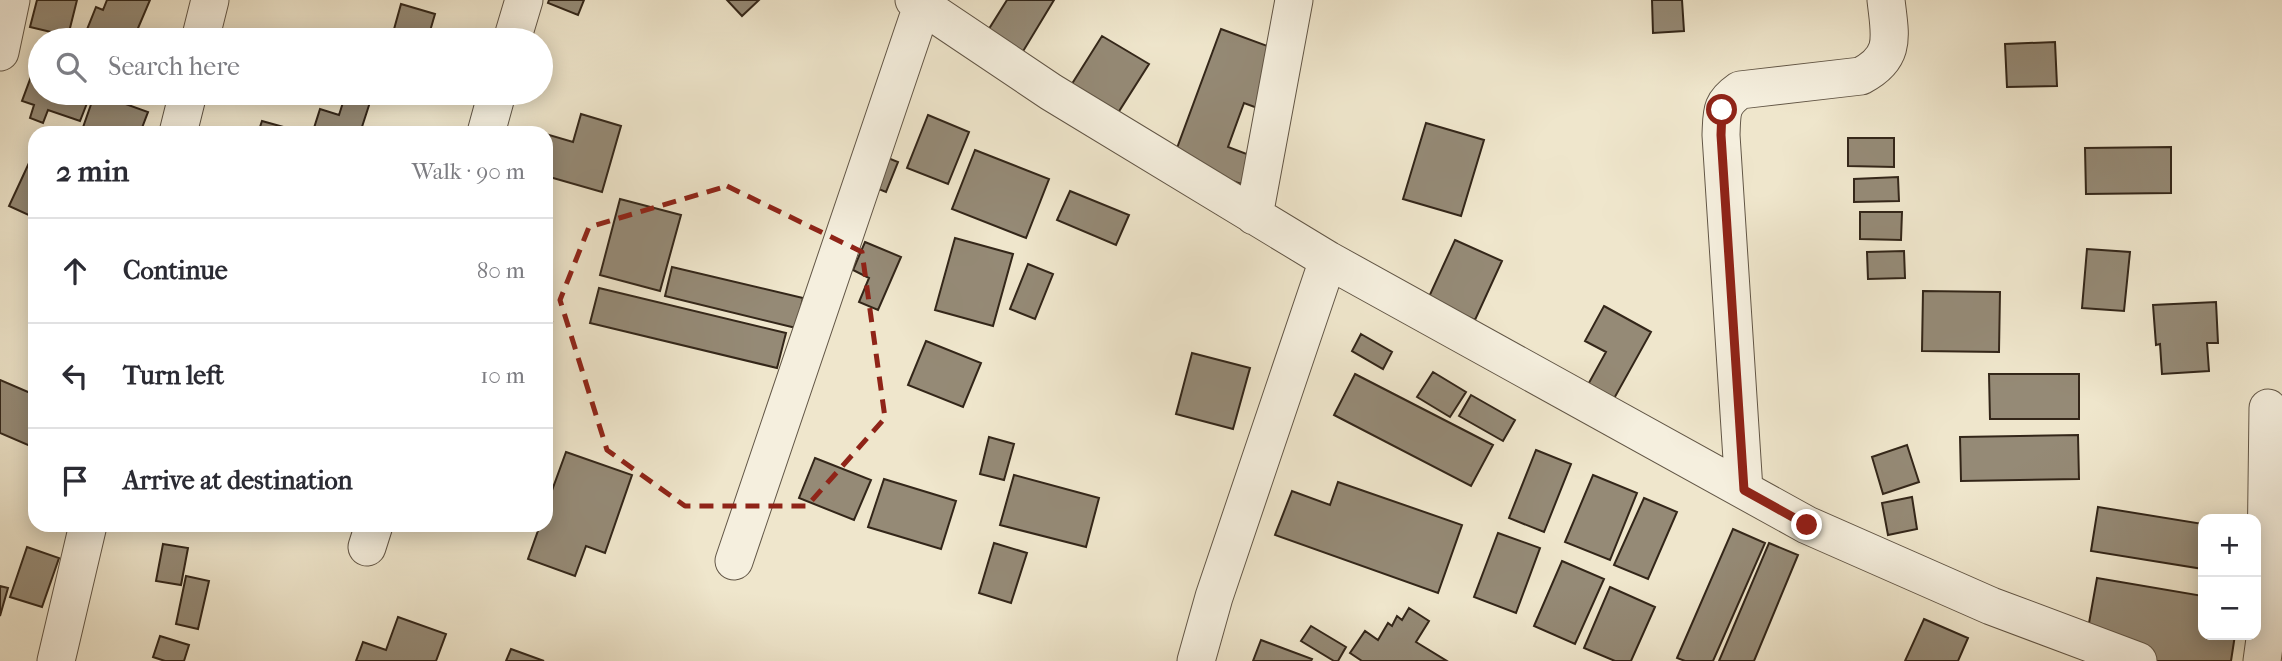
<!DOCTYPE html>
<html lang="en">
<head>
<meta charset="utf-8">
<style>
  :root { --surface:#fff; --page:#f2f2f3; --text:#2b2b33; --muted:#7c7c81; --line:#e1e1e2 }
  body { margin:0; font-family:"IM FELL French Canon",serif; background:var(--page); color:var(--text) }
  .controls { position:absolute; right:21px; bottom:21px; display:grid; overflow:hidden; border-radius:14px; box-shadow:0 4px 18px #0003 }
  .controls button { width:63px; height:63px; display:grid; place-items:center; padding:0; border:0; border-bottom:2px solid var(--line); background:var(--surface); color:var(--text); font:35px sans-serif }
  .stop { position:absolute; width:21px; height:21px; margin:-16px; border:5px solid #8f2418; border-radius:50%; background:#fff }
  .stop.end { background:#8f2418; border-color:#fff; box-shadow:0 2px 7px #0008 }
  .list { margin:0; padding:0; list-style:none }
  h2 { display:flex; justify-content:space-between; align-items:center; height:91px; margin:0; padding:0 28px; font-size:30px }
  h2 small { font-size:23px; font-weight:400; color:var(--muted) }
  .list li { display:grid; grid-template-columns:46px 1fr auto; gap:21px; align-items:center; box-sizing:border-box; height:105px; padding:0 28px; border-top:2px solid var(--line) }
  .list b { display:block; font-size:26px; white-space:nowrap }
  .list em { font-size:23px; font-style:normal; color:var(--muted) }
  .icon { flex:none; width:38px; height:38px; fill:none; stroke:currentColor; stroke-width:2; stroke-linecap:round; stroke-linejoin:round }
  .map { position:relative; flex:none; width:2282px; height:661px; overflow:hidden }
  .search { position:absolute; background:var(--surface); box-shadow:0 4px 18px #0003; left:28px; top:28px; width:525px; height:77px; display:flex; align-items:center; gap:18px; box-sizing:border-box; padding:0 24px; border-radius:38px; color:var(--muted); font-size:26px }
  .panel { position:absolute; background:var(--surface); box-shadow:0 4px 18px #0003; left:28px; top:126px; width:525px; height:406px; border-radius:21px }
  .map>svg:first-child { display:block }
  .building { fill:#958a76; stroke:#332619; stroke-width:2 }
  .lines { fill:none; stroke-linecap:round; stroke-linejoin:round }
  .minor-casing { stroke:#625646; stroke-width:39 }
  .minor { stroke:#f5efde; stroke-width:37 }
  .route { stroke:#8f2418; stroke-width:9 }
  .marked { fill:none; stroke:#8f2418; stroke-width:5; stroke-dasharray:14 9; stroke-linejoin:round }
</style>
</head>
<body>
<div class="map">
<svg width="2282" height="661" viewBox="0 0 2282 661">
  <rect width="100%" height="100%" fill="#efe6cc"/>
  <filter id="stains"><feTurbulence type="fractalNoise" baseFrequency=".00286" numOctaves="4"/><feColorMatrix values="0 0 0 0 .2 0 0 0 0 .09 0 0 0 0 .02 0 0 0 .5 -.17"/></filter>
  <radialGradient id="worn" r=".72"><stop offset=".6" stop-color="#630" stop-opacity="0"/><stop offset="1" stop-color="#630" stop-opacity=".3"/></radialGradient>
  <!-- building -->
  <path class="building" d="M37 0H77L68 36 30 27Z
    M107 0H150L133 40H93L84 37 96 7 103 10Z
    M549 0H584L578 15 548 3Z
    M727 0H759L742 16Z
    M1007 0H1054L1022 53 987 32Z
    M1652 0H1682L1684 31 1653 33Z
    M401 4 435 14 428 38 435 40H391Z
    M1221 29 1281 51 1260 109 1244 103 1228 147 1252 156 1241 184 1173 159Z
    M1102 36 1149 64 1116 116 1070 87Z
    M2055 42 2057 86 2007 87 2005 44Z
    M38 58 40 59V93H91L80 121 48 110 43 123 30 118 34 105 22 101Z
    M95 93 148 112 140 133H81Z
    M281 93H312L310 101Z
    M346 93H362L372 96 360 133H325L314 128 320 109 339 115Z
    M581 114 621 126 602 192 546 176V134L573 142Z
    M928 115 969 132 948 184 907 168Z
    M262 121 305 133H258Z
    M1426 123 1484 140 1461 216 1403 199Z
    M1848 138H1894V167L1848 166Z
    M2171 147V193L2086 194 2085 148Z
    M35 150V213L33 217 9 206Z
    M975 150 1049 179 1026 238 952 209Z
    M883 156 898 162 886 192 871 186Z
    M1898 177 1899 201 1854 202V179Z
    M1070 191 1129 215 1116 245 1057 220Z
    M620 199 681 215 660 291 600 275Z
    M1860 212H1902L1901 240 1860 239Z
    M955 238 1013 254 993 326 935 310Z
    M1455 240 1502 261 1475 320 1428 299Z
    M865 242 901 257 878 310 859 302 869 278 853 270Z
    M2087 249 2130 252 2124 311 2082 308Z
    M1904 251 1905 278 1868 279 1867 252Z
    M1028 264 1053 274 1035 319 1010 309Z
    M672 267 803 298 796 328 665 296Z
    M599 288 786 333 777 368 590 323Z
    M1923 291 2000 292 1999 352 1922 351Z
    M2216 302 2218 343H2207L2209 371 2162 374 2160 344 2156 345 2153 305Z
    M1604 306 1651 332 1611 404 1585 390 1606 352 1585 341Z
    M546 320 552 322 546 338Z
    M1361 334 1392 352 1383 369 1352 351Z
    M926 341 981 363 963 407 908 385Z
    M1192 353 1250 368 1233 429 1176 414Z
    M1433 372 1466 392 1450 417 1417 397Z
    M1355 374 1493 445 1471 486 1334 415Z
    M1989 374H2079V419H1990Z
    M0 380 35 395V448L0 433Z
    M1471 395 1515 420 1503 441 1459 416Z
    M2078 435 2079 479 1961 481 1960 437Z
    M989 437 1014 444 1004 480 980 474Z
    M1907 445 1919 482 1883 494 1872 457Z
    M1536 450 1571 464 1544 532 1509 518Z
    M566 452 632 475 605 553 586 546 575 576 528 559 540 525H546V507Z
    M815 458 871 480 854 520 799 498Z
    M1014 475 1099 498 1086 547 1000 525Z
    M1593 475 1637 493 1610 560 1565 542Z
    M884 479 956 501 941 549 868 527Z
    M1338 482 1462 525 1438 593 1275 535 1292 491 1330 505Z
    M1912 497 1917 529 1888 535 1882 503Z
    M1644 498 1677 512 1648 579 1614 565Z
    M2098 507 2203 524V569L2091 551Z
    M1733 529 1765 543 1713 661H1685L1677 658Z
    M1498 533 1540 548 1516 613 1474 597Z
    M994 543 1027 553 1011 603 979 593Z
    M1769 543 1798 555 1754 661H1719Z
    M163 544 188 548 181 585 156 581Z
    M27 547 59 558 42 607 10 597Z
    M1562 561 1604 579 1575 644 1534 626Z
    M186 576 209 581 198 629 176 624Z
    M2097 578 2203 596V635H2235L2231 661H2151L2086 640Z
    M0 586 8 588 0 616Z
    M1610 587 1655 607 1631 661H1615L1584 648Z
    M1409 608 1429 621 1416 642 1447 661H1362L1350 653 1365 631 1378 640 1388 623 1392 626 1397 616 1402 620Z
    M398 617 446 634 436 661H356L363 642 386 650Z
    M1924 619 1968 638 1958 661H1905Z
    M1311 626 1346 647 1338 661H1334L1301 641Z
    M160 636 189 645 184 661H165L153 657Z
    M1261 640 1312 659 1311 661H1253Z
    M511 649 544 661H506Z"/>
  <g class="lines">
    <!-- minor casing -->
    <g class="minor-casing">
      <path id="minor" d="M914 0 1051 92 1328 260 1807 525 1991 606 2138 661
        M200 40 210 0
        M512 40 524 0
        M0 52 11 0
        M178 133 188 93
        M486 133 497 93
        M1254 216 1294 0
        M1744 490 1721 135C1722 112 1720 104 1740 90L1861 76C1897 57 1890 36 1886 0
        M367 547 374 525
        M734 561 922 6
        M56 661 88 525
        M1196 661 1214 597 1328 260
        M2262 661 2265 639 2268 408"/>
    </g>
    <!-- minor -->
    <use href="#minor" class="minor"/>
  </g>
  <g class="lines">
    <!-- route -->
    <path class="route" d="M1722 110 1721 135 1744 490 1807 525"/>
  </g>
  <!-- marked area -->
  <path class="marked" d="M727 186 862 252 885 418 807 506H685L607 450 560 300 589 227Z"/>
  <rect width="100%" height="100%" filter="url(#stains)"/>
  <rect width="100%" height="100%" fill="url(#worn)"/>
</svg>
<div class="controls">
<button>+</button>
<button>−</button>
</div>
<div class="stop" style="left:1722px;top:110px"></div>
<div class="stop end" style="left:1807px;top:525px"></div>
<div class="search"><svg class="icon" aria-label="search" viewBox="0 0 24 24"><circle cx="10" cy="10" r="6"/><path d="M15 15l6 6"/></svg>Search here</div>
<section class="panel">
<h2>2 min<small>Walk · 90 m</small></h2>
<ul class="list">
<li><svg class="icon" aria-label="ahead" viewBox="0 0 24 24"><path d="M12 20V5M6 11l6-6 6 6"/></svg><div><b>Continue</b></div><em>80 m</em></li>
<li><svg class="icon" aria-label="left" viewBox="0 0 24 24"><path d="M17 20v-9H6M10 6l-5 5 5 5"/></svg><div><b>Turn left</b></div><em>10 m</em></li>
<li><svg class="icon" aria-label="arrive" viewBox="0 0 24 24"><path d="M6 21V4h12l-3 4 3 4H6"/></svg><div><b>Arrive at destination</b></div></li>
</ul>
</section>
</div>
</body>
</html>
